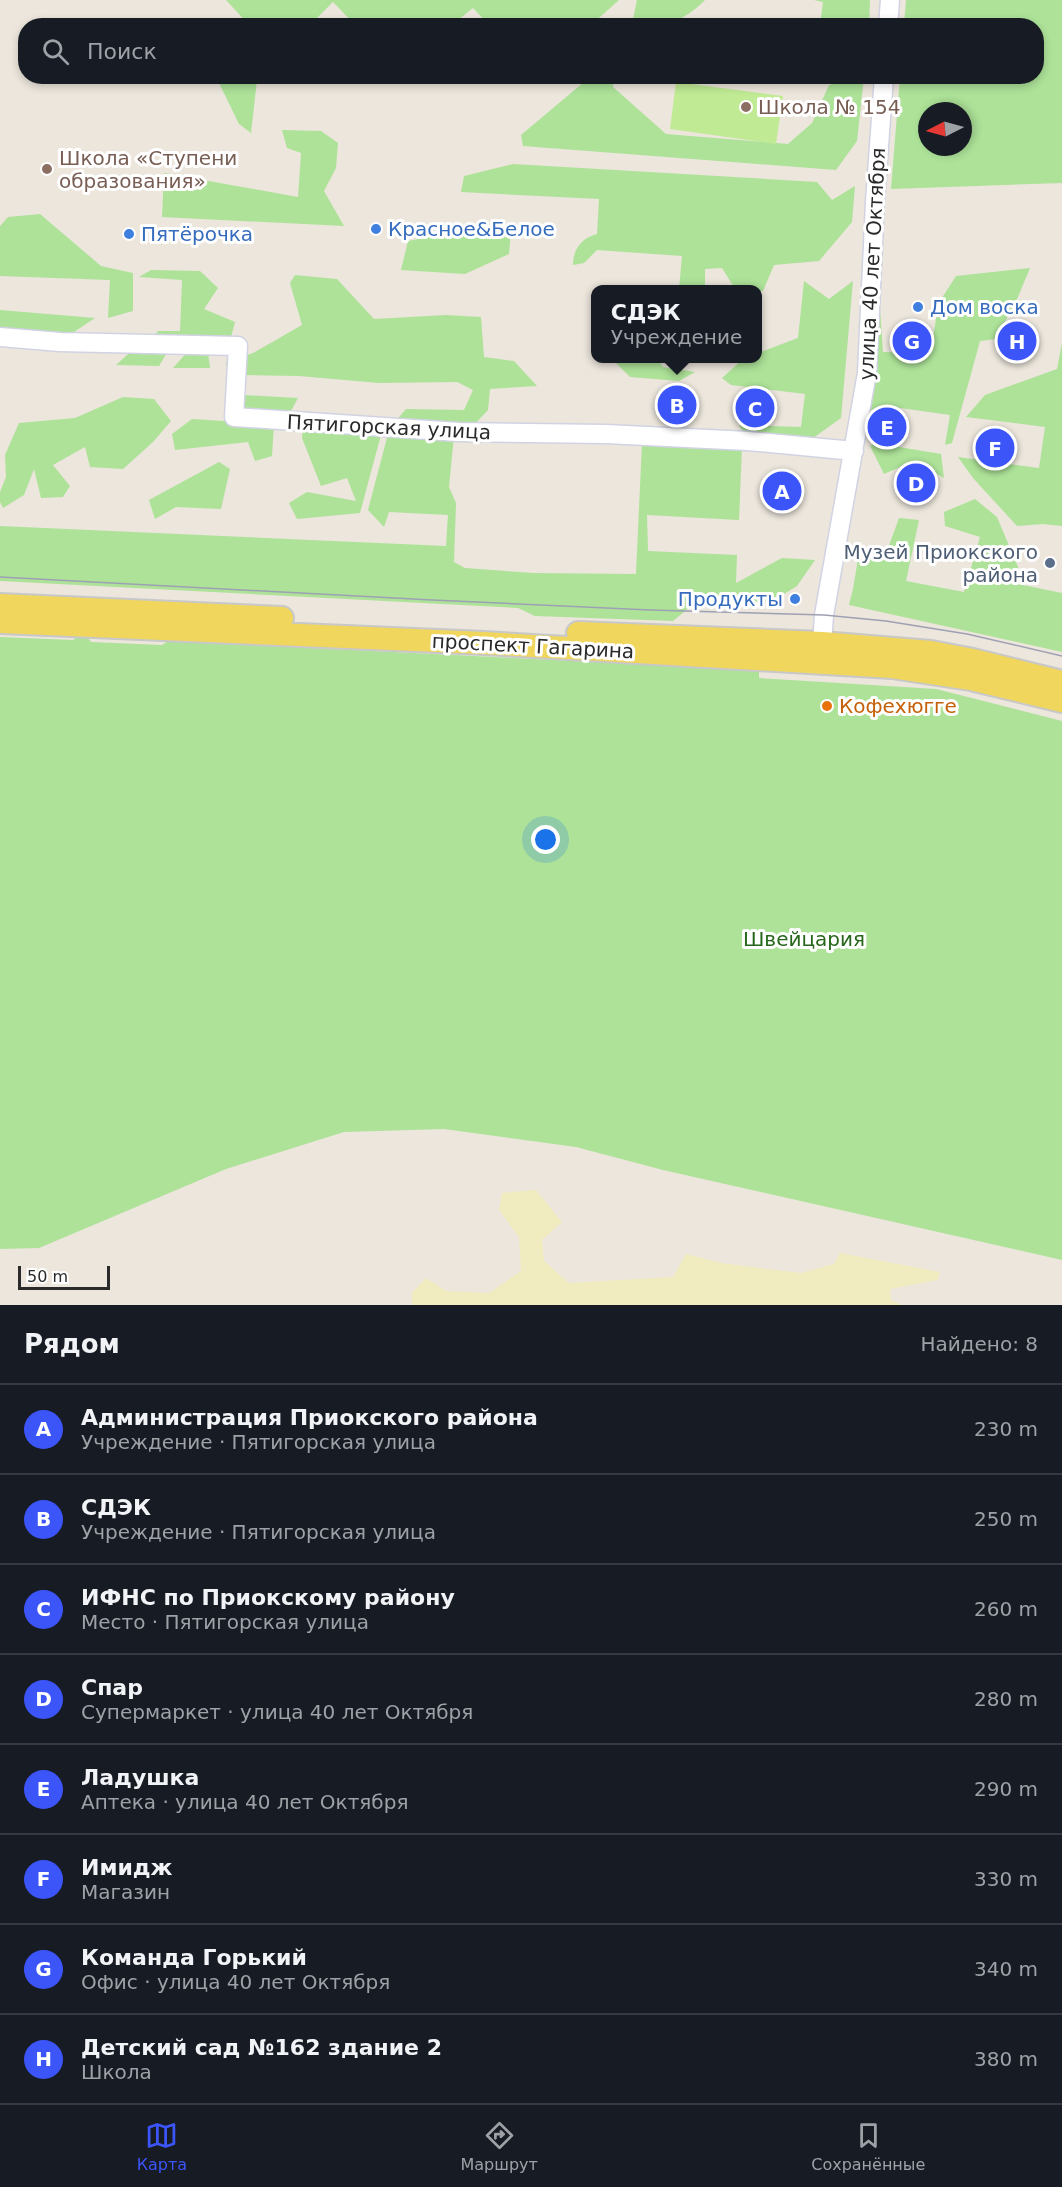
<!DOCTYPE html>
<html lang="ru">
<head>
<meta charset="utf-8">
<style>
  :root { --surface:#171b24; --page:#242831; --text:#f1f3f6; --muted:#9ea1a6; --line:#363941; --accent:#3c55f9 }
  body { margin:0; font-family:"DejaVu Sans",sans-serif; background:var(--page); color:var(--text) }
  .compass { position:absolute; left:918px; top:102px; width:54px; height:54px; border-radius:50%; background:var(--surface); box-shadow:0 3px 9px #0003; rotate:264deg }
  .scale { position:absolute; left:18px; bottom:15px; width:92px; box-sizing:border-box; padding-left:6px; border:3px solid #2a2a2a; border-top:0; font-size:16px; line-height:21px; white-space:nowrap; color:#2a2a2a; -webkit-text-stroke:4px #fff; paint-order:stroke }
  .you { position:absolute; left:546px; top:840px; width:21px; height:21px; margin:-15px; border:4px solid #fff; border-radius:50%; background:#1a73e8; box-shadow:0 0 0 9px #1a73e833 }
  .badge { display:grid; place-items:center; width:39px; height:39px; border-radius:50%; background:var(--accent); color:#fff; font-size:20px; font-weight:700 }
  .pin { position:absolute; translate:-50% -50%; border:3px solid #fff; box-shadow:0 2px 6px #0006 }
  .popup { position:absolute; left:591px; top:285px; width:171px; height:78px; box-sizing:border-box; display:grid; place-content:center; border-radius:12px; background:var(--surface); filter:drop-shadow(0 2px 4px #0005); font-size:20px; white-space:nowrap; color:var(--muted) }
  .popup b { font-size:22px; color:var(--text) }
  .popup::after { content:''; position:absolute; left:50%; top:100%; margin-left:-12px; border:12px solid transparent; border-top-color:var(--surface) }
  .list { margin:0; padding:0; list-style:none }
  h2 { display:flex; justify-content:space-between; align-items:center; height:78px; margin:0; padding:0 24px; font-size:26px }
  h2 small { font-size:20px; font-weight:400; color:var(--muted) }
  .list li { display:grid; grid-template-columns:39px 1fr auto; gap:18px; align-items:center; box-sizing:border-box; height:90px; padding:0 24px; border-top:2px solid var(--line) }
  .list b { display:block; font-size:22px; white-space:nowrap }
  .list p { margin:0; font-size:20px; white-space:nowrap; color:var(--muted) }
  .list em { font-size:20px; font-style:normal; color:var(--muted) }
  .icon { flex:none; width:33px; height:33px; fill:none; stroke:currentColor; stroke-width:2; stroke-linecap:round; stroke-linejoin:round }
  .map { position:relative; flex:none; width:1062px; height:1305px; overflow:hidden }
  .search { position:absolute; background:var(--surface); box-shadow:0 3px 9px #0003; left:18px; right:18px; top:18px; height:66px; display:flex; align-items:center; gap:15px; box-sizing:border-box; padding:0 21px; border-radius:24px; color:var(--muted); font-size:22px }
  .sheet { height:798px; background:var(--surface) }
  nav { display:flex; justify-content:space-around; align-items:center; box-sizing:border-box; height:84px; border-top:2px solid var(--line); background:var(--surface); font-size:16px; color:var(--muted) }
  nav a { display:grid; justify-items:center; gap:3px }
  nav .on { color:var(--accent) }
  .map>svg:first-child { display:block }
  .green { fill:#ade298; fill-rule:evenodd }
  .sand { fill:#f1ecbf }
  .pitch { fill:#c0ea94 }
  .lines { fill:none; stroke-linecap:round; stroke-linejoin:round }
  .minor-casing { stroke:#d1d3e3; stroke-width:21 }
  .major-casing { stroke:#c8c8c8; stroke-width:26 }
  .minor { stroke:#fff; stroke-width:18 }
  .major { stroke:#f0d65d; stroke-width:22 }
  .tram { stroke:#9ea0b4; stroke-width:1.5 }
  .education-dot { fill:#8d6e63; stroke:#fff; stroke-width:2 }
  .shop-dot { fill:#3f7fe0; stroke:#fff; stroke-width:2 }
  .service-dot { fill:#5c6f8a; stroke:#fff; stroke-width:2 }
  .food-dot { fill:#e8710a; stroke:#fff; stroke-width:2 }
  .labels { text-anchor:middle; stroke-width:6; stroke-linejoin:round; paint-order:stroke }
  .education-label { font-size:20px; fill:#785e54; stroke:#fff; text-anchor:start }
  .shop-label { font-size:20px; fill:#366cbe; stroke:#fff; text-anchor:start }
  .street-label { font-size:20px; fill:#2a2a2a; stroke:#fff }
  .service-label { font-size:20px; fill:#4e5e75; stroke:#fff; text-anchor:end }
  .food-label { font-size:20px; fill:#c56008; stroke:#fff; text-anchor:start }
  .park-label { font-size:20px; fill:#26661a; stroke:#fff }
</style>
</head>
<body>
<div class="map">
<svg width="1062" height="1305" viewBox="0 0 1062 1305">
  <rect width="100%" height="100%" fill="#ece6dc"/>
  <!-- green -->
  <path class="green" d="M226 0H619L591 25H489L473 8 452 25H355L333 2 310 25 250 26Z
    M637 0H705C687 19 657 34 633 19Z
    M814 0H870L869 25H820L823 2Z
    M906 0H1062V183L891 189 900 77 1036 76V26L904 25ZM927 111H963V147H927Z
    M614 76 613 87 666 134 788 144 812 123 829 85 857 77H864L857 141 836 170 523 146 521 135 590 77Z
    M225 77H254L257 80 251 133 239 124 219 83Z
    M282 130 321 131 338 143 336 168 324 191 344 226 162 217 164 173 298 197 301 153 287 148Z
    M513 164 817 182 832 200 855 186 852 222 819 261 774 265 763 291 735 289 722 268 705 269V289H679L682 256 597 250 584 263 573 265C573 250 581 238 597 234L599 199 461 192 464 176Z
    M40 214 101 266 133 273V311L108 318 110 280 0 276V226L8 217Z
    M511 230 509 254 465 274 401 270 408 241 459 231Z
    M1030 268 1018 297 996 339 980 341 952 443 945 445 950 415 886 406 863 412 879 294 883 352 931 353 938 304 956 276Z
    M151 270 200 271 218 288 204 309 235 322 230 341 153 339 158 331H180L182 280 139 277Z
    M295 275 337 279 374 319 446 315 481 317 484 357 514 361 537 386 490 389 488 410 471 428 394 423 406 409 464 410 473 390 457 382 379 383 299 376 247 375 231 385 226 362 253 353 302 325 290 283Z
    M804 281 829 299 853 281 841 418 809 441 744 434 739 425 801 427 805 394 731 385 722 378 743 359 758 358V353L798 338Z
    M0 310 95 318 71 334 0 329Z
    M1062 343V526L1043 524 1017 526 973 478 958 457 1039 468 1045 427 966 417 985 395 1057 369Z
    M136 347 168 351 159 366 116 365Z
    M189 350 208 352 210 368H173Z
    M612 359H658L663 367 695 372 679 381 630 377Z
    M243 395 298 398 286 420 239 414Z
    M123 397 154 399 171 421 153 442 123 469 90 467 85 447 53 465 70 486 63 497 41 498 34 469 24 495 3 508 0 502V492L6 477 5 455 19 423 75 418Z
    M192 419 274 424 272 456 255 461 248 442 175 450 172 434Z
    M303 425 382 431 360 513 297 519 289 503 307 492 356 501 347 478 321 486 302 438Z
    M388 434 454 436 449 487 456 503 454 562 465 568 533 573 636 574 642 443 742 447 739 520 647 515 648 551 737 555 736 583 782 558 815 560 797 586 774 600 690 607 673 621 535 616 518 608 0 581V526L446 546 448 515 389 512 384 527 368 510Z
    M875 443 941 454 944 478 914 461 884 474 870 446Z
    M219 462 230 469 221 509 176 507 155 519 149 500Z
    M975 499 997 517 1018 567V584L1062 593V652L849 605 853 589 859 553 887 551 899 518 919 520 906 581 964 592 980 537 945 526 944 512Z
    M79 635H86L91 642 162 645 168 641 759 670V678L936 689 1062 721V1260L663 1170 576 1147 444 1129 344 1132 226 1169 39 1248 0 1249V637L73 640Z"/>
  <!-- sand -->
  <path class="sand" d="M536 1190 562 1222 542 1240 544 1261 569 1283 673 1277 686 1254 721 1263 801 1273 834 1264 840 1253 940 1272 938 1280 890 1289 891 1300 902 1305H412V1293L426 1278 446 1291 489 1293 521 1271 519 1237 499 1210 502 1193Z"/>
  <!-- pitch -->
  <path class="pitch" d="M676 82 783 96 776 144 670 129Z"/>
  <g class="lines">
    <!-- minor casing -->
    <g class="minor-casing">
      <path id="minor" d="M888 26 890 0
        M0 337 60 342 238 346 234 417 459 432 606 434 748 441 854 451
        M822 643 824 615 867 373 875 202 884 76"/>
    </g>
    <!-- major casing -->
    <g class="major-casing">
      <path id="major" d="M0 605 282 618
        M0 622 484 643 892 667 971 679 1062 701
        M578 633 822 643 931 652 973 660 1062 682"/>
    </g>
    <!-- minor -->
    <use href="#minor" class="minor"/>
    <!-- major -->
    <use href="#major" class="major"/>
    <!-- tram -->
    <path class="tram" d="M0 577 432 600 650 610 824 615 886 621 967 634 1062 656"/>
  </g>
  <!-- markers -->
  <g class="education-dot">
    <circle cx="746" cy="107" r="6"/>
    <circle cx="47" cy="169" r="6"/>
  </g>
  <g class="shop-dot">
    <circle cx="376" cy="229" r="6"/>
    <circle cx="129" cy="234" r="6"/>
    <circle cx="918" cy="307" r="6"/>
    <circle cx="795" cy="599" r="6"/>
  </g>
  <circle class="service-dot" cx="1050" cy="563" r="6"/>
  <circle class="food-dot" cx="827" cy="706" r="6"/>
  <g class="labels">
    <!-- education labels -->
    <g class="education-label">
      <text x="758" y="114">Школа № 154</text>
      <text x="59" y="165">Школа «Ступени<tspan x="59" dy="23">образования»</tspan></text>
    </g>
    <!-- shop labels -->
    <g class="shop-label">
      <text x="388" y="236">Красное&amp;Белое</text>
      <text x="141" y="241">Пятёрочка</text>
      <text x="930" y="314">Дом воска</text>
      <text x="783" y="606" text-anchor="end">Продукты</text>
    </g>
    <!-- street labels -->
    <g class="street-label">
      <text transform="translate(872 264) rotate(-87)" y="7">улица 40 лет Октября</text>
      <text transform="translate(389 427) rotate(3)" y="7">Пятигорская улица</text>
      <text transform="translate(533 646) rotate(3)" y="7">проспект Гагарина</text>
    </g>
    <!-- service labels -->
    <g class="service-label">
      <text x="1038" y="559">Музей Приокского<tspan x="1038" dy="23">района</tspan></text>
    </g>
    <!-- food labels -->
    <g class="food-label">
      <text x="839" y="713">Кофехюгге</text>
    </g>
    <!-- park labels -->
    <g class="park-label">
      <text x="804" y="946">Швейцария</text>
    </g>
  </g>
</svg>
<svg class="compass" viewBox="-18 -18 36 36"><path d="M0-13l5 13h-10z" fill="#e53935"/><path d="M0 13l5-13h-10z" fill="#9ea1a6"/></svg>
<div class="scale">50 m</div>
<div class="you"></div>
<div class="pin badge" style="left:782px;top:491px">A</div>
<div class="pin badge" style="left:677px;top:405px">B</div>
<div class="popup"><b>СДЭК</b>Учреждение</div>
<div class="pin badge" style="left:755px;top:408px">C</div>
<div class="pin badge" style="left:916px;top:483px">D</div>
<div class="pin badge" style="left:887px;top:427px">E</div>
<div class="pin badge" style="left:995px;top:448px">F</div>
<div class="pin badge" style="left:912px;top:341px">G</div>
<div class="pin badge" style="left:1017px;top:341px">H</div>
<div class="search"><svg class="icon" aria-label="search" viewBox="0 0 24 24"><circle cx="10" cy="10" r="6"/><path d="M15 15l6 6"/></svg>Поиск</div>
</div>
<section class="sheet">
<h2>Рядом<small>Найдено: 8</small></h2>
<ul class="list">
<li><span class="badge">A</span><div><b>Администрация Приокского района</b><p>Учреждение · Пятигорская улица</p></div><em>230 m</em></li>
<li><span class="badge">B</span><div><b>СДЭК</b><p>Учреждение · Пятигорская улица</p></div><em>250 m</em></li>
<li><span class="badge">C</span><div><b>ИФНС по Приокскому району</b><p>Место · Пятигорская улица</p></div><em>260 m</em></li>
<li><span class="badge">D</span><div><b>Спар</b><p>Супермаркет · улица 40 лет Октября</p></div><em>280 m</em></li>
<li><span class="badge">E</span><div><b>Ладушка</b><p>Аптека · улица 40 лет Октября</p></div><em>290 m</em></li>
<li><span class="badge">F</span><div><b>Имидж</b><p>Магазин</p></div><em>330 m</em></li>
<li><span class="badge">G</span><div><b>Команда Горький</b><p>Офис · улица 40 лет Октября</p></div><em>340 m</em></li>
<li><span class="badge">H</span><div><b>Детский сад №162 здание 2</b><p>Школа</p></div><em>380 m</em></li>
</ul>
</section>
<nav>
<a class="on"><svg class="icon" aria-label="map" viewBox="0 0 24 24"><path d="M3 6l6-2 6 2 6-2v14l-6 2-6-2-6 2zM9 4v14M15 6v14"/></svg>Карта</a>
<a><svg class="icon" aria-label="directions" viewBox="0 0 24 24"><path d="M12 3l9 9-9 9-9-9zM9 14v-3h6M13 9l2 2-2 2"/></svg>Маршрут</a>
<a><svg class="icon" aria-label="saved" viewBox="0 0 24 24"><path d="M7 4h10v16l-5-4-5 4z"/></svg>Сохранённые</a>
</nav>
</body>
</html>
